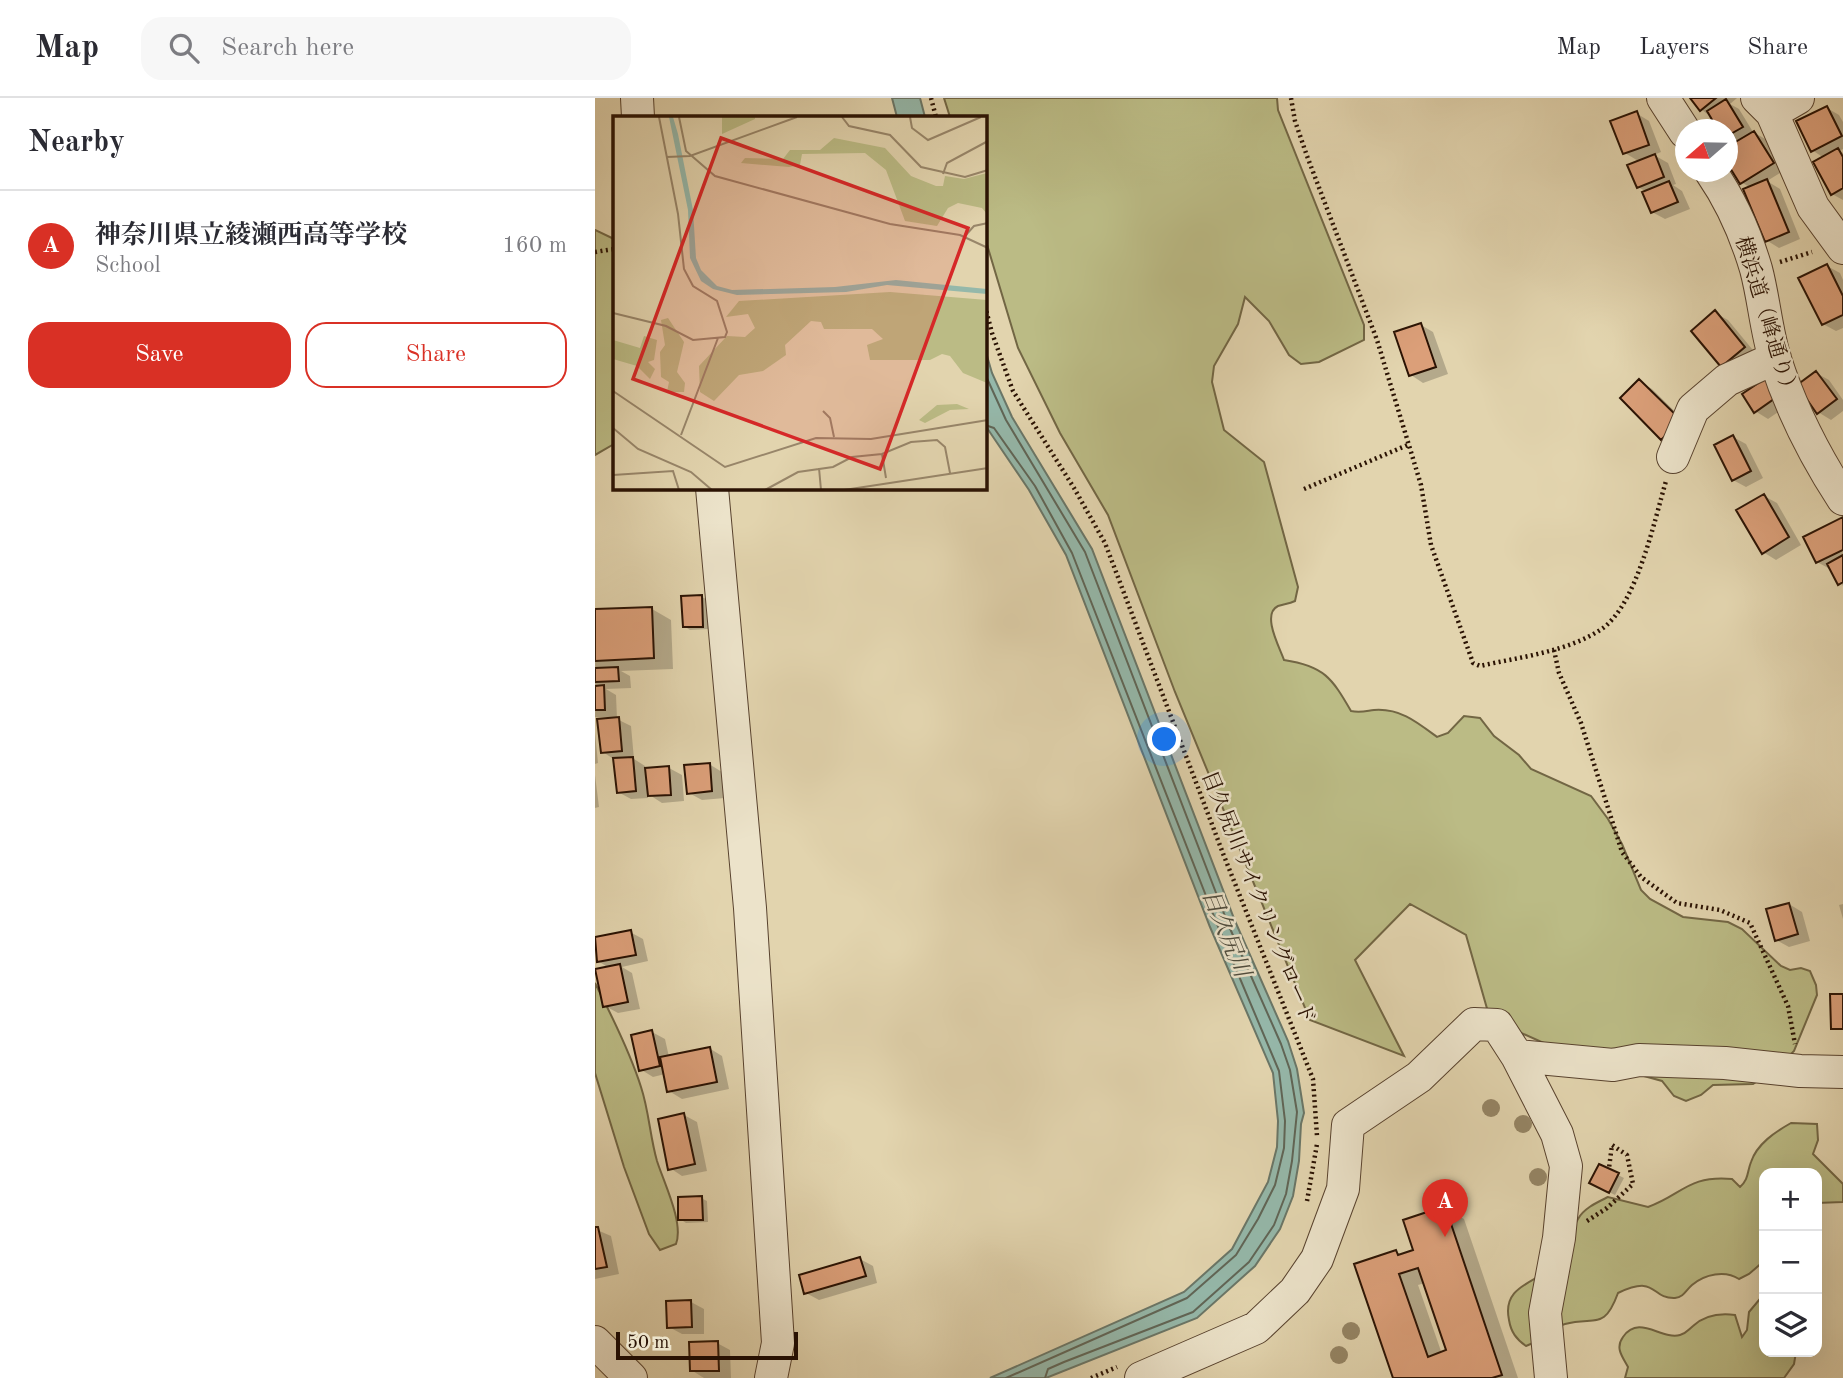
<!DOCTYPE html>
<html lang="en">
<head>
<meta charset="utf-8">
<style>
  :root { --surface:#fff; --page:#f7f7f7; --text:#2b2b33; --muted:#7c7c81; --line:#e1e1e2; --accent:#d93025 }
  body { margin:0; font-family:"Old Standard TT","Noto Serif JP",serif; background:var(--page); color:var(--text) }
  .controls { position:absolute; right:21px; bottom:21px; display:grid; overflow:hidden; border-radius:14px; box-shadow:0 7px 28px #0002 }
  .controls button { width:63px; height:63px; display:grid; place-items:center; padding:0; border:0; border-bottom:2px solid var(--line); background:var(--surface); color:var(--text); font:35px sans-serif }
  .compass { position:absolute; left:1080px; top:21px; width:63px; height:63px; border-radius:50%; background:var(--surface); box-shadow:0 7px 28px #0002; rotate:250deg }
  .scale { position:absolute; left:21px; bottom:18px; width:182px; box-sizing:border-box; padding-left:7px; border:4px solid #2a1203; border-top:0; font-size:19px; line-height:24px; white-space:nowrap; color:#2a1203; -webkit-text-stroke:5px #ece3ca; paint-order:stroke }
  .you { position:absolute; left:570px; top:642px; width:24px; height:24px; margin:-18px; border:5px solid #fff; border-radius:50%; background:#1a73e8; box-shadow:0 0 0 10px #1a73e833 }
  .badge { display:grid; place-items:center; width:46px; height:46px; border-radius:50%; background:var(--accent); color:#fff; font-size:23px; font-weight:700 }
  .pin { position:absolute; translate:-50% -58px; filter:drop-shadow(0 2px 4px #0008) }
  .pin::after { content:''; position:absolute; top:37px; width:24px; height:21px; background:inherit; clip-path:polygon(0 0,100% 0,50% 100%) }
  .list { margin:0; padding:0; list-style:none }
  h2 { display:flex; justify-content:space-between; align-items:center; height:91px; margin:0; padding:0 28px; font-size:30px }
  h2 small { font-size:23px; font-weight:400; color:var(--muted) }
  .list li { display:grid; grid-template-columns:46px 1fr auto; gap:21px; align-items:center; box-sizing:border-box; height:112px; padding:0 28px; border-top:2px solid var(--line) }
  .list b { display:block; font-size:26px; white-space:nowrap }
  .list p { margin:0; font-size:23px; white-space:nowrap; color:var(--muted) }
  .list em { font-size:23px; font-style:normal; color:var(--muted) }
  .actions { display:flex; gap:14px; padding:21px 28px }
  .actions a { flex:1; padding:16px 0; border:2px solid var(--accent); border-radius:21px; text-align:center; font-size:24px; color:var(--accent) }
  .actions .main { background:var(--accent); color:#fff }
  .icon { flex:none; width:38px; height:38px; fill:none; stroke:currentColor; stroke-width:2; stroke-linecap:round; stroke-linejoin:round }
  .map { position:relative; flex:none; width:1248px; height:1280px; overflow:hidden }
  header { display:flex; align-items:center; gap:42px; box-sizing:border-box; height:98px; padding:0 35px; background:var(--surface); border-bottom:2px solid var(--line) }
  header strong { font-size:33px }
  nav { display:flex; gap:38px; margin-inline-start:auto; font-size:24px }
  .search { width:490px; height:63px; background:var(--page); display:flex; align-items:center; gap:18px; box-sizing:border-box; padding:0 24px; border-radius:21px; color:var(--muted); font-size:26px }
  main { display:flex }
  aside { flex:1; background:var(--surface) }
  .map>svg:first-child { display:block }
  .green { fill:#bbbb85; stroke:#726644; stroke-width:2 }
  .water { fill:#95b8aa; stroke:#6a7667; stroke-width:2 }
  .shadow { fill:#0003; fill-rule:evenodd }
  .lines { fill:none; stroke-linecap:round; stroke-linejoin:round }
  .shore { stroke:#606556; stroke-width:2 }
  .building { fill:#db9f79; stroke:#2a1203; stroke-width:2; fill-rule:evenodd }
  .minor-casing { stroke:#58422e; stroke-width:34 }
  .path { stroke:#2a1203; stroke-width:4.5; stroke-dasharray:2 3.5; stroke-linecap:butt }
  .minor { stroke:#ece3ca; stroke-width:32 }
  .tree { fill:#958565 }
  .labels { text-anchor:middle; stroke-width:5; stroke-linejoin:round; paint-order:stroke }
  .street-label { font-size:21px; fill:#2a1203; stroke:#ece3ca }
  .water-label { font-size:23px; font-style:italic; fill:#4f4c3d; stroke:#ece3ca }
  .inset-road { fill:none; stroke:#98866a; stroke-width:2 }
  .view { fill:#d62828; fill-opacity:0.15; stroke:#d62828; stroke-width:3.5 }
  .inset-edge { fill:none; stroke:#2a1203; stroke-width:3.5 }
</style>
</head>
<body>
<header>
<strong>Map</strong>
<div class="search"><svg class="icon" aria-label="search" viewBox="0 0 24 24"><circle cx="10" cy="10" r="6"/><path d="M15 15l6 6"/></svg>Search here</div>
<nav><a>Map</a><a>Layers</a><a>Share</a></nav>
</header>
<main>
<aside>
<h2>Nearby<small></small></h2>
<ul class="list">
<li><span class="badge">A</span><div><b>神奈川県立綾瀬西高等学校</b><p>School</p></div><em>160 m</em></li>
</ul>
<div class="actions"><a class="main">Save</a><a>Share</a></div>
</aside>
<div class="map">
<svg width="1248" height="1280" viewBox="0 0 1248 1280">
  <rect width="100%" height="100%" fill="#e2d4ae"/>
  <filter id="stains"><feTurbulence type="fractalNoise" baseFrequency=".00286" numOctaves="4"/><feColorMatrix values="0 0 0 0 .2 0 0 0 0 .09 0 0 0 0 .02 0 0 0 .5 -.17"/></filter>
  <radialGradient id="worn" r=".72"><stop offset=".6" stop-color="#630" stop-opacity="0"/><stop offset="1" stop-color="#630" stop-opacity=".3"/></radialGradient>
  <!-- green -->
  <path class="green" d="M349 0H682L683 12 769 227V242L724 264 706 266 694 257 674 223 650 199 643 226 619 268 617 284 629 332 669 364 703 489 700 503C694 506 689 506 683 508 666 516 685 550 689 562 729 568 737 580 756 613 765 615 771 613 779 612 805 610 822 624 842 639L853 635 869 618 885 620 899 638 924 657 936 671 996 698 1013 721 1027 746 1046 792 1055 801 1088 819 1133 824 1147 831 1186 868 1195 872 1206 870 1215 873 1221 887 1222 897 1199 953 1182 970 1158 986 1118 987 1106 997 1091 1003 1079 998 1067 983 980 959 895 921 871 837 815 806 760 862 809 958 715 922 580 594 513 417 465 335 423 250 390 140V19H355Z
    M0 132 19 141V346L0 357Z
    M0 885C17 918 35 954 46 989 54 1013 55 1039 62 1063 69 1085 89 1125 81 1146L65 1152 54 1136 29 1069 0 975Z
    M1196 1025 1222 1026 1223 1042 1218 1056 1248 1086V1104L1222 1105V1075H1169V1163L1154 1176 1144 1181C1130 1172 1110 1176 1097 1187 1091 1192 1089 1199 1080 1200 1055 1201 1063 1176 1023 1195 1009 1233 1001 1218 970 1226 955 1230 946 1243 931 1248 921 1241 916 1234 914 1222 906 1185 946 1185 962 1164 972 1151 975 1134 983 1121 989 1110 1003 1104 1013 1099L1053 1109C1087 1097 1093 1077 1137 1081L1145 1089C1154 1081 1152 1074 1156 1064 1162 1046 1180 1034 1196 1025Z
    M1169 1196V1254H1201L1199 1266 1189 1280H1030L1033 1269C1027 1258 1020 1250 1028 1239 1044 1216 1066 1242 1085 1237 1092 1235 1093 1232 1098 1228 1110 1217 1125 1215 1140 1217L1147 1239 1152 1232 1154 1214Z"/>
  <!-- water -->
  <path class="water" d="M297 0H325L330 19H302Z
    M390 251 397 275 417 319 497 451 640 823 693 943 702 971 709 1015 706 1026 704 1063 698 1098 685 1131 660 1168 602 1220 451 1280H395L589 1194 637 1151 673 1084 682 1049 683 1023 678 975 615 829 471 457 434 392 390 327Z"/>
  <!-- shadow -->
  <path class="shadow" d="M1097 0H1142L1135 6 1144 11 1158 34 1172 42 1190 72 1172 83 1185 91 1205 141 1184 150 1171 142 1156 90 1146 84 1141 46 1132 41V32L1106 11Z
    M1232 10 1244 17 1248 24V51L1244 53 1248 55V102L1237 96 1229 60 1217 52Z
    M1041 15 1054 23 1066 54 1059 57 1073 65 1081 86 1078 87 1087 93 1095 111 1070 121 1057 114 1052 94 1043 89 1045 64 1030 55Z
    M1232 168 1245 175 1248 182V230L1241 233 1228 226Z
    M1120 215 1133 222 1162 257 1127 268Z
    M826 227 838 234 853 276 828 285 816 277Z
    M1221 275 1234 282 1248 302V313L1236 322 1223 314Z
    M1044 283 1057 291 1097 330 1080 348 1068 341 1027 300Z
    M1149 297 1198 304 1173 321 1160 313Z
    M1138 339 1151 346 1168 380 1151 389 1138 382Z
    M1169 398 1182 405 1206 447 1181 462 1168 454Z
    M1248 421V488L1235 471 1222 464Z
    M107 499 113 502 114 531 95 532 89 528Z
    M57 511 76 522 78 571 26 573 35 578 36 590 11 591 21 597 22 621 36 628 39 661 50 668V671L74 670 87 677 89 703 67 705 53 696V700L36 701 23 694 20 662 8 654 13 619H0V513Z
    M0 634 3 665 0 666Z
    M114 666 127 674 130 700 107 702 94 695Z
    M0 677 4 709 0 710Z
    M1194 806 1207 814 1215 843 1194 849 1181 842Z
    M1248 806V821L1244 807Z
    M35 834 48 841 53 863 27 869 37 875 45 911 23 915 10 908 14 870 3 863 0 841Z
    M57 934 70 941 74 959 114 950 127 958 134 991 87 1001 74 993 70 976 58 979 45 971Z
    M89 1017 102 1024 112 1073 87 1078 75 1070Z
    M1023 1077 1029 1080 1020 1097 1002 1088Z
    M106 1100 112 1103 113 1124 91 1125 85 1121Z
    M850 1110 869 1121 923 1280H799L801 1154 807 1157 820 1153ZM830 1185 853 1253 847 1256 823 1187Z
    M0 1131 16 1138 24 1176 0 1181Z
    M265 1161 278 1168 282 1185 224 1202 211 1195Z
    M96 1204 109 1211V1236H87L74 1229Z
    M122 1245 135 1252 136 1280H109L96 1272Z"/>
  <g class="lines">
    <!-- shore -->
    <path class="shore" d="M390 276 411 322 490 454 633 826 686 946 695 972 702 1014 697 1063 691 1096 679 1127 654 1164 598 1214 469 1264 453 1271 450 1280
      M390 327 399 330 440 388 477 455 622 826 684 973 690 1023 689 1050 680 1087 663 1121 641 1157 592 1200 411 1280"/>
  </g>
  <!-- building -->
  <path class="building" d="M1095 0H1121L1105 13Z
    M1131 1 1148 29 1132 38V32H1123L1112 13Z
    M1232 8 1247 38 1216 54 1201 23Z
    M1042 13 1054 47 1028 56 1015 23Z
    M1159 33 1179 65 1145 86 1132 65V49Z
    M1243 50 1248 59V90L1236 97 1218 64Z
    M1060 56 1069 79 1042 90 1032 67Z
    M1172 81 1194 134 1170 144 1148 91Z
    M1074 83 1083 104 1056 115 1047 94Z
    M1232 166 1248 198V217L1227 227 1203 180Z
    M1120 212 1150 249 1126 269 1096 233Z
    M826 225 841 269 814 278 799 234Z
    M1221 273 1242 301 1222 316 1202 287Z
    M1174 278 1186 296 1159 315 1147 296Z
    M1044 281 1086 322 1066 342 1025 300Z
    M1138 337 1156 373 1137 383 1119 347Z
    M1169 396 1194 439 1167 456 1141 412Z
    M1248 419V452L1221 465 1208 439Z
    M1248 457V484L1243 487 1232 466Z
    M107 497 108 529H88L86 498Z
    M57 509 59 560 0 563V511Z
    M23 569 24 583 0 584V570Z
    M9 587 10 612H0V588Z
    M24 619 27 653 6 655 2 621Z
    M38 659 41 693 22 695 18 660Z
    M115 665 117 693 92 696 89 667Z
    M74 668 76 697 53 698 50 670Z
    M1194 805 1203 836 1180 843 1171 811Z
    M36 832 41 857 2 864 0 839Z
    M25 866 33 904 8 909 0 871Z
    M1235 896H1248V931H1236Z
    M57 932 65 968 44 973 36 937Z
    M115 949 122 984 72 994 65 959Z
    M89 1015 100 1066 73 1072 63 1021Z
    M1004 1066 1024 1075 1014 1095 994 1085Z
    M107 1098 108 1122H83V1099Z
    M850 1108 907 1277 897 1280H798L759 1166 801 1152 803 1157 818 1152 808 1122ZM823 1170 851 1252 833 1259 804 1176Z
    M0 1129H3L12 1169 0 1171Z
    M265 1159 271 1178 209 1196 204 1177Z
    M96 1202 97 1229 72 1230 71 1203Z
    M123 1243 124 1273H95L94 1244Z"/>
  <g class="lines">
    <!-- minor casing -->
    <g class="minor-casing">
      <path id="minor" d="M42 0 43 19
        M1068 0 1090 34
        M1162 0 1177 15 1218 109 1248 150
        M1177 15 1203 0
        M1116 74C1136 103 1151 137 1161 171 1169 201 1171 232 1180 261 1196 311 1220 358 1248 401
        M1078 359 1098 311 1132 282 1180 260
        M117 390 155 810 183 1245 176 1280
        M922 958 1018 967 1044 962 1130 965 1205 973 1248 974
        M0 1244 36 1280
        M546 1280 661 1230 700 1193 722 1161 748 1091 753 1027 824 979 879 926 902 927 922 958 962 1036 971 1068 964 1140 950 1215 956 1280"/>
    </g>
    <!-- path -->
    <path class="path" d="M336 0 341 19
      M696 0 700 23 712 58 782 242 826 387 836 447 878 565 885 568C924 559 974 554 1008 530 1042 505 1059 424 1071 383
      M0 154 19 151
      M1185 164 1217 154
      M390 208 397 235 418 293 479 390 510 445 629 758 718 981 722 1038
      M709 391 815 346
      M959 552 964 575 986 625 1027 754 1046 779 1082 805 1125 812 1155 825 1193 908 1200 946
      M712 1103 722 1046
      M992 1123 1012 1110 1038 1086 1032 1057 1017 1047 1014 1070
      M496 1280 522 1269"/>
    <!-- minor -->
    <use href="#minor" class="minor"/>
  </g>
  <!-- trees -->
  <g class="tree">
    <circle cx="896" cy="1010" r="9"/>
    <circle cx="928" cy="1026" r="9"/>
    <circle cx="943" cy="1079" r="9"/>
    <circle cx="756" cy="1233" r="9"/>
    <circle cx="744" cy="1257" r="9"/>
  </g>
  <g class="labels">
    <!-- street labels -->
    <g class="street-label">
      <text transform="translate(1172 219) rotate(73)" y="7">横浜道（峰通り）</text>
      <text transform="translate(664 799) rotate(68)" y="7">目久尻川サイクリングロード</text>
    </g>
    <!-- water labels -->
    <g class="water-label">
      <text transform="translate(632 835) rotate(68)" y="8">目久尻川</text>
    </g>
  </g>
  <!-- overview -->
  <g transform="translate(18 18)">
    <rect width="374" height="374" fill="#e2d4ae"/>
    <path d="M109 1H142V3L109 18ZM221 22 272 32 298 60 323 70H330L332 60 351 63 374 57V98L369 92 345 87 335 92 324 110 292 105 273 54 252 37 189 38 187 49 176 51 128 47 132 42 170 43 177 34H207ZM277 176 374 184V267L350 257 337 240 329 238 317 244H257L254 229 270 223 259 213H211L208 206 198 205 172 229 173 239 150 255 126 259 101 285 87 276 86 250 114 220 132 221 142 212 135 198 113 201 126 185ZM55 202 71 226 64 256 72 267 71 276H54L56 266 48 261 47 236 52 229 48 204ZM31 220 44 224 41 244 35 246 42 253 37 263 24 250 0 243V224L27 232ZM344 288 356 293 337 294 312 307 306 304 324 289Z" fill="#bbbb85"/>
    <path d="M56 1H60L65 18 80 94 83 142 88 154 104 170 119 174 222 171 283 164 374 173V178L274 169 233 176 124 179 100 173 88 165 77 142 75 94Z" fill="#95b8aa"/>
    <path class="inset-road" d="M66 1 73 35 102 60 277 108 347 119 375 132M229 1 236 10 277 19 308 51 352 61 375 54M297 1 299 12 315 24 368 1M54 41 77 40 184 1M330 58 334 47 375 25M352 120 361 110 375 107M0 197 53 210 80 224 112 221 114 216 104 185 80 170 71 153 65 98 46 1M0 275 112 351 203 322 258 323 375 304M210 295 217 302 221 321M0 312 25 333 78 356 99 374M68 319 105 222M269 338 273 362M206 352 208 374M0 359 60 355 66 374M152 374 185 356 220 351 239 341 269 338 298 326 324 324 332 331 337 357M231 374 375 352"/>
    <path class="view" d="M108 22 355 112 267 353 20 263Z"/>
    <rect width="374" height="374" class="inset-edge"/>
  </g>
  <rect width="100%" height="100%" filter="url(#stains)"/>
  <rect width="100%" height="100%" fill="url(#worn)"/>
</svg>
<div class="controls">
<button>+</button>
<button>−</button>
<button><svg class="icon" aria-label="layers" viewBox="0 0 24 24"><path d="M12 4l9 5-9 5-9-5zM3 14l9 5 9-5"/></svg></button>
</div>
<svg class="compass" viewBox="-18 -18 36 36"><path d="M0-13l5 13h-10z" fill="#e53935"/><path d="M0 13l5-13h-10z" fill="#7c7c81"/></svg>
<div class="scale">50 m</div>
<div class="you"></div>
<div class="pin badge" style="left:850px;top:1139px">A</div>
</div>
</main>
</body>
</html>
